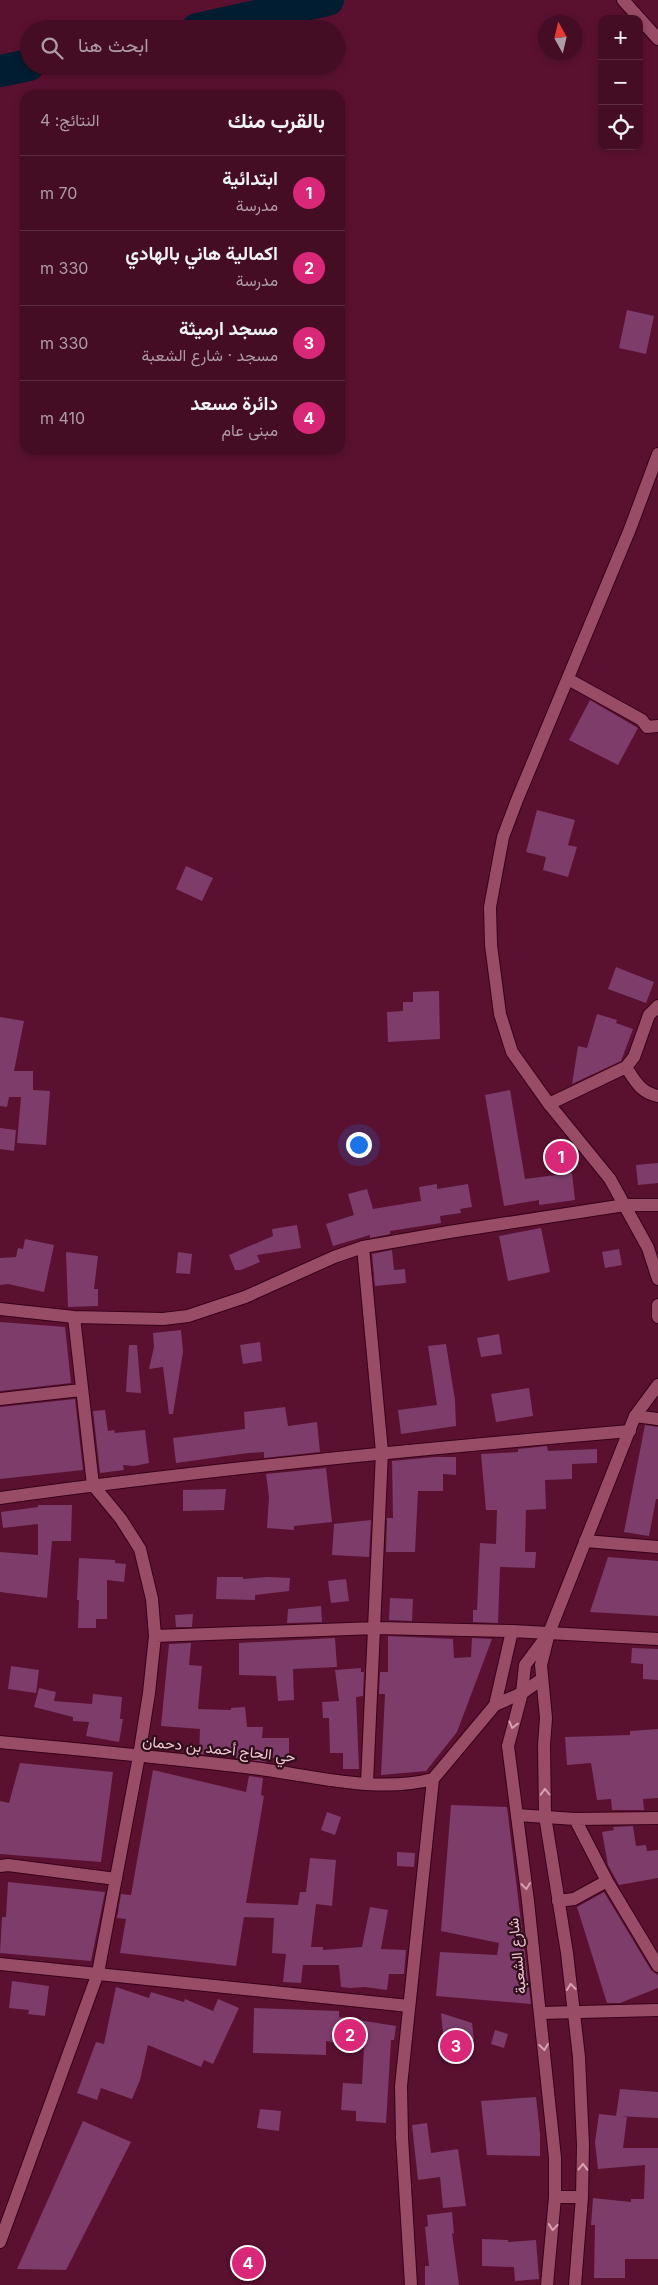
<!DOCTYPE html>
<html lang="ar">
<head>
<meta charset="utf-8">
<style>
  :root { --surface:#440d24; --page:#4b162c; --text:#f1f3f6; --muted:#af9ca6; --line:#5c2d41; --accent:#db2777 }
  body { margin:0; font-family:Inter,Vazirmatn,sans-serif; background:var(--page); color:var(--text); direction:rtl }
  .controls { position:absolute; right:15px; top:15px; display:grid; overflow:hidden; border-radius:10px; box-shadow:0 2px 8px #0003 }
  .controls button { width:45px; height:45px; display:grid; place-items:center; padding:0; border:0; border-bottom:1px solid var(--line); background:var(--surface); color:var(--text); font:25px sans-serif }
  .compass { position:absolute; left:538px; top:15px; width:45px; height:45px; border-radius:50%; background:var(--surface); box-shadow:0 2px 8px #0003; rotate:352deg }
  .you { position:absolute; left:358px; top:1144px; width:18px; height:18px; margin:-12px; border:4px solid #fff; border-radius:50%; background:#1a73e8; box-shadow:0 0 0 8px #1a73e833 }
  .badge { display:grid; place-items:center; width:32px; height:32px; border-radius:50%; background:var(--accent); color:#fff; font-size:16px; font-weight:700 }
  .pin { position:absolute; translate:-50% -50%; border:2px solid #fff; box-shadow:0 1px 5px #0006 }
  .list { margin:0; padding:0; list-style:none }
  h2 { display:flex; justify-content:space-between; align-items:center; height:65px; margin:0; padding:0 20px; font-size:21px }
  h2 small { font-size:16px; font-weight:400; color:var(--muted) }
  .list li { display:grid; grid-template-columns:32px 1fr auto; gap:15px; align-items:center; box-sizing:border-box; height:75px; padding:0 20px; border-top:1px solid var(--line) }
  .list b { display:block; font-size:19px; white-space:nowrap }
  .list p { margin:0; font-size:16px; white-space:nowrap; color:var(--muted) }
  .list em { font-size:16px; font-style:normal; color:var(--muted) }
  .icon { flex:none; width:28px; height:28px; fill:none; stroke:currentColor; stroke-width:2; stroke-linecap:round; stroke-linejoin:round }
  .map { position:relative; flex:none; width:658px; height:2285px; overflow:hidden; direction:ltr }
  .search { position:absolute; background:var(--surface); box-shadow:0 2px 8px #0003; left:20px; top:20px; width:325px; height:55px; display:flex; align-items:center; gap:12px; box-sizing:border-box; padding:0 18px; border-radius:28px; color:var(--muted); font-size:19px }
  .panel { position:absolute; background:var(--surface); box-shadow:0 2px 8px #0003; left:20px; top:90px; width:325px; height:365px; border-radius:15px; direction:rtl }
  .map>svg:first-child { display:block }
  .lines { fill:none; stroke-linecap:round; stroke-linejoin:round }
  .river { stroke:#001d31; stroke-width:32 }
  .building { fill:#7d3c6a }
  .street-casing { stroke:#360119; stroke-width:14 }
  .secondary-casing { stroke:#360119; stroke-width:14 }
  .street { stroke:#994c66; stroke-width:12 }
  .secondary { stroke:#994c66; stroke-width:12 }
  .oneway { stroke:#d7a1b2 }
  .labels { text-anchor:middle; stroke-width:4.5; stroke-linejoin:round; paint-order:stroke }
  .street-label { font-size:15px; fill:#f2c5d2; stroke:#2d0e19 }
</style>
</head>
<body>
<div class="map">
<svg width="658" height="2285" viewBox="0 0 658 2285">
  <rect width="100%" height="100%" fill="#5a1130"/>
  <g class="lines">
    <!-- river -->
    <path class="river" d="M197 29 328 0
      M0 71 29 65"/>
  </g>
  <!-- building -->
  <path class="building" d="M627 310 654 316 646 354 619 348Z
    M590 700 638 728 618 765 569 740Z
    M537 810 575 820 568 845 577 847 568 877 543 870 546 857 526 852Z
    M186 866 213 878 202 901 176 889Z
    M616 967 654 982 646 1003 608 989Z
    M439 991 440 1039 388 1042 387 1012 403 1011V1002H413V992Z
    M597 1014 617 1020 616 1023 633 1029 621 1061 572 1084 578 1046 587 1048Z
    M0 1017 24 1021 14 1071H33V1090L50 1091 46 1145 17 1143 21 1097H9L7 1107 0 1106Z
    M510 1090 525 1179 572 1173 575 1200 539 1205V1200L504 1206 485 1095Z
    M0 1128 16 1130 14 1151 0 1149Z
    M658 1163V1183L638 1185 636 1165Z
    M437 1184V1189L468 1184 472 1207 460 1209 461 1213 440 1216 441 1223 390 1231V1234L370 1238V1235L333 1246 326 1224 354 1215 348 1194 367 1189 373 1209 421 1201 419 1187Z
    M297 1225 301 1248 257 1255 260 1262 241 1270H235L229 1255 273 1236 272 1229Z
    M541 1228 550 1272 508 1281 499 1236Z
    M25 1239 54 1245 44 1292 8 1284 0 1285V1258L16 1257 18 1248 23 1249Z
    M619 1249 622 1265 605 1268 602 1252Z
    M392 1250 394 1270 405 1269 406 1283 375 1286 372 1254Z
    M66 1252 98 1256 94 1289H98V1306L68 1307Z
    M178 1252 192 1254 190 1274 176 1273Z
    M0 1322 65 1327 71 1383 0 1391Z
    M181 1330 183 1352 173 1414H169L163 1367 149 1369 154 1347 153 1333Z
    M499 1334 502 1354 481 1357 477 1338Z
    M260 1342 262 1361 243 1364 240 1345Z
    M446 1344 455 1400 456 1426 401 1434 398 1410 437 1405 428 1346Z
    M129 1345H137L141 1393 126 1392Z
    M529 1388 533 1416 496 1422 491 1394Z
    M75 1399 83 1470 0 1479V1407Z
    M285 1407 288 1426 317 1422 320 1452 264 1458V1452L248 1453 176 1463 173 1438 245 1429 244 1412Z
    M105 1410 108 1431 114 1430 115 1433 145 1430 149 1463 134 1466 123 1465 124 1470 100 1473 93 1411Z
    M645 1425 658 1427V1499H656L649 1536 624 1532Z
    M547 1446 548 1451 597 1449V1463L572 1464V1479L545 1480 546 1509 526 1510 525 1552H536L535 1568 500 1567 498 1623 473 1622V1610H477L480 1543 496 1544 497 1510H486L481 1454 518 1452V1449Z
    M435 1457H456V1475L443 1474V1491H418L415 1552H386L387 1518H393L392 1461Z
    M326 1468 332 1522 294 1526V1530L267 1528 269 1497 266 1474Z
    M226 1489 224 1510 183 1511V1490Z
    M38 1505H72L71 1541H52L47 1598 0 1592V1552L38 1555V1524L3 1528 1 1512 38 1507Z
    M371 1520 369 1557 332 1555 334 1524Z
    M608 1557 658 1561V1616L590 1612Z
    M79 1558 115 1560V1563L126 1564 124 1582 107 1580V1619H96V1628H78L79 1600H77Z
    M217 1577H243V1579L268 1577 290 1578 289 1591 255 1595V1600L216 1599Z
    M346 1579 349 1601 331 1603 328 1581Z
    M390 1598 413 1599 412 1621 389 1620Z
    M321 1606 322 1622 287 1623 288 1609Z
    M193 1614 192 1627H176L175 1615Z
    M388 1636 453 1639 454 1658 471 1657 472 1638 492 1639 457 1732 426 1771 381 1775 385 1694H379L380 1672H388Z
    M335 1638 337 1667 293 1669 294 1700 278 1701 276 1676 239 1675V1643Z
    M191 1643 189 1665 202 1666 198 1709 231 1710V1708L245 1707 247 1727H263L262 1738H289V1759L271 1758 265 1762 251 1760V1757L238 1758H236V1755L199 1754 200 1729 161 1726 169 1644Z
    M632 1648 658 1649V1680L643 1679V1664L631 1663Z
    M11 1666 39 1670 36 1693 8 1689Z
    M361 1668V1672H364L363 1696 356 1697 359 1769H343V1753H330L329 1718H323L322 1702 339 1701 335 1670Z
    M39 1688 56 1692 54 1701 92 1704 93 1694 122 1697 120 1719H123L119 1742 86 1736 89 1722 73 1721V1717L34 1707Z
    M658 1729V1798L643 1799 644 1810H612L611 1799 597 1800 591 1763 567 1765 565 1737 630 1735V1731Z
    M20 1763 113 1772 101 1862 0 1854V1801L9 1803Z
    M153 1770 246 1792 249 1776 263 1778 261 1795 264 1796 246 1903 298 1905 300 1892H306L310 1858 336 1860 332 1906 316 1904 311 1947H323V1950L362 1947 370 1907 388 1910 381 1949 406 1950 404 1974H389L387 1990 365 1987 350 1988 341 1987 339 1965H303L301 1983 283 1982 286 1954 272 1953 274 1918 244 1917 236 1966 120 1953 126 1919 117 1918 121 1894 131 1895Z
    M451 1805 507 1807 531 2004 436 1996 440 1952 497 1955 499 1943 441 1931Z
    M327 1812 341 1817 335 1835 321 1830Z
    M633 1826 636 1846 646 1845 647 1851 658 1850V1878L619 1885 608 1865 602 1832 614 1830 613 1827Z
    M397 1852 415 1853 414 1867 397 1866Z
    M8 1882 105 1892 91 1961 0 1953 2 1917H6Z
    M604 1892 651 1970 658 1975V1988L620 2003H607L577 1907Z
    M12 1981 49 1986 45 2016 28 2014 29 2010 9 2008Z
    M116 1987 149 1998 151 1992 184 2002 185 1999 213 2011 218 1999 239 2008 213 2064 204 2060 201 2067 148 2045 140 2080 132 2099 101 2088 97 2100 77 2093 96 2042 104 2044Z
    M254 2008 339 2011V2017L396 2026 394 2040H391L386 2123 356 2121V2111L341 2110 343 2083 362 2084 364 2047 326 2041V2055L253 2053Z
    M441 2013 472 2023 474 2040 444 2044Z
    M495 2030 508 2034 504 2048 491 2044Z
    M620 2089 658 2092V2118L616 2116Z
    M536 2097 540 2134V2156L487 2155 481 2101Z
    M260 2109 281 2111 279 2131 257 2128Z
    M599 2114 627 2117 623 2148H658V2259H625V2278H594L595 2225H591L593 2198 631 2202V2199H644L645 2165 598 2169 595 2142Z
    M83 2121 131 2142 66 2270 17 2269Z
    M427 2123 431 2153 458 2149 466 2206 443 2208 440 2177 418 2180 412 2125Z
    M452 2212 454 2234 452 2233 459 2285H425V2266H429L425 2227 428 2226 427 2215Z
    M482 2239 508 2240V2242L536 2240 539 2279 515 2281 514 2267 482 2266Z"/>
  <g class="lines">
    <!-- street casing -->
    <g class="street-casing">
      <path id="street" d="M568 679 642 720 647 727 658 726
        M626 1067C635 1081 641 1093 658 1096
        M549 1104 626 1067 634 1057 649 1015 658 1006
        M363 1247 382 1452 367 1783
        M0 1309 74 1317 163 1319 188 1316 245 1297 334 1257 363 1247 449 1232 625 1205H658
        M0 1399 81 1390
        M635 1416 658 1419
        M0 1498C209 1469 419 1449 630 1431
        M585 1541 658 1547
        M155 1636 376 1628 512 1631 658 1639
        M495 1705 512 1631
        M0 1742C84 1750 169 1758 253 1768 310 1775 377 1794 433 1779
        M517 1815 575 1819 658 1818
        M575 1819 607 1881 658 1966
        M0 1866 8 1865 116 1879
        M558 1901 574 1899 607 1881
        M0 1964 409 2006
        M540 2013 658 2010
        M0 2242 98 1973 139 1756 149 1693 155 1636 152 1599 140 1549 121 1519 93 1485 74 1317
        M411 2285 402 2137 401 2086 433 1779 495 1705 522 1693 542 1679"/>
    </g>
    <!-- secondary casing -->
    <g class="secondary-casing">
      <path id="secondary" d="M623 0 658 39
        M658 454 630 529 517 800 503 837 490 907 491 945 500 1014 512 1052 549 1104 610 1179 648 1248 658 1279
        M658 1305V1317
        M546 1637 525 1665 522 1693 508 1746 528 1901 555 2158V2197L547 2285
        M555 2197H582
        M575 2285 582 2197 583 2145 579 2057 567 1953 545 1816 544 1745 546 1718 541 1665 549 1633 635 1416 658 1385"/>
    </g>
    <!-- street -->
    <use href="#street" class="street"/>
    <!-- secondary -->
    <use href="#secondary" class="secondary"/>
  </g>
  <!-- one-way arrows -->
  <defs><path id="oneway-chevron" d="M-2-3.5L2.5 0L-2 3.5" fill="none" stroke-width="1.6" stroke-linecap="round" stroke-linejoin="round" transform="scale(1.25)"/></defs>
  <g class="oneway">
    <use href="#oneway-chevron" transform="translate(513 1725) rotate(104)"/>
    <use href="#oneway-chevron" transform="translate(545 1792) rotate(-91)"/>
    <use href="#oneway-chevron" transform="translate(526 1886) rotate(83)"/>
    <use href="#oneway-chevron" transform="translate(571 1987) rotate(-96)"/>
    <use href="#oneway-chevron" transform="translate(544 2047) rotate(83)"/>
    <use href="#oneway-chevron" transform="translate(583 2167) rotate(-89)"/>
    <use href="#oneway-chevron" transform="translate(553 2227) rotate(95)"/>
  </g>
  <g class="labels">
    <!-- street labels -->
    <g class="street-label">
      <text transform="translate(219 1749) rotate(6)" y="5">حي الحاج أحمد بن دحمان</text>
      <text transform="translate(517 1956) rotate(-96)" y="5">شارع الشعبة</text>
    </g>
  </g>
</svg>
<div class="controls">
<button>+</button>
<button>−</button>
<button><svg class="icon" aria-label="locate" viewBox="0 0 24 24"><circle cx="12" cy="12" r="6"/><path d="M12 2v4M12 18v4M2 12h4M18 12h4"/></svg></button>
</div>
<svg class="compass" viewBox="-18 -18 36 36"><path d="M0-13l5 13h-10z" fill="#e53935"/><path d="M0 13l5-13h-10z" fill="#af9ca6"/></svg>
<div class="you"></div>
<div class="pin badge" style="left:561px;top:1157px">1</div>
<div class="pin badge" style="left:350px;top:2035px">2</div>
<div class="pin badge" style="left:456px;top:2046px">3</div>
<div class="pin badge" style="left:248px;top:2263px">4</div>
<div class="search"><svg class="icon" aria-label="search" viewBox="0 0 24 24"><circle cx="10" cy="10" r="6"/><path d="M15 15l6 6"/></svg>ابحث هنا</div>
<section class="panel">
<h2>بالقرب منك<small>النتائج: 4</small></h2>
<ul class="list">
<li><span class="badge">1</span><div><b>ابتدائية</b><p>مدرسة</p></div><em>70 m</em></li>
<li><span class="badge">2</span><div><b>اكمالية هاني بالهادي</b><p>مدرسة</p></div><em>330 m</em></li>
<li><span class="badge">3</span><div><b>مسجد ارميثة</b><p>مسجد · شارع الشعبة</p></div><em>330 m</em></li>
<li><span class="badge">4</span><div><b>دائرة مسعد</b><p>مبنى عام</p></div><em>410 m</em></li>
</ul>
</section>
</div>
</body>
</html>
